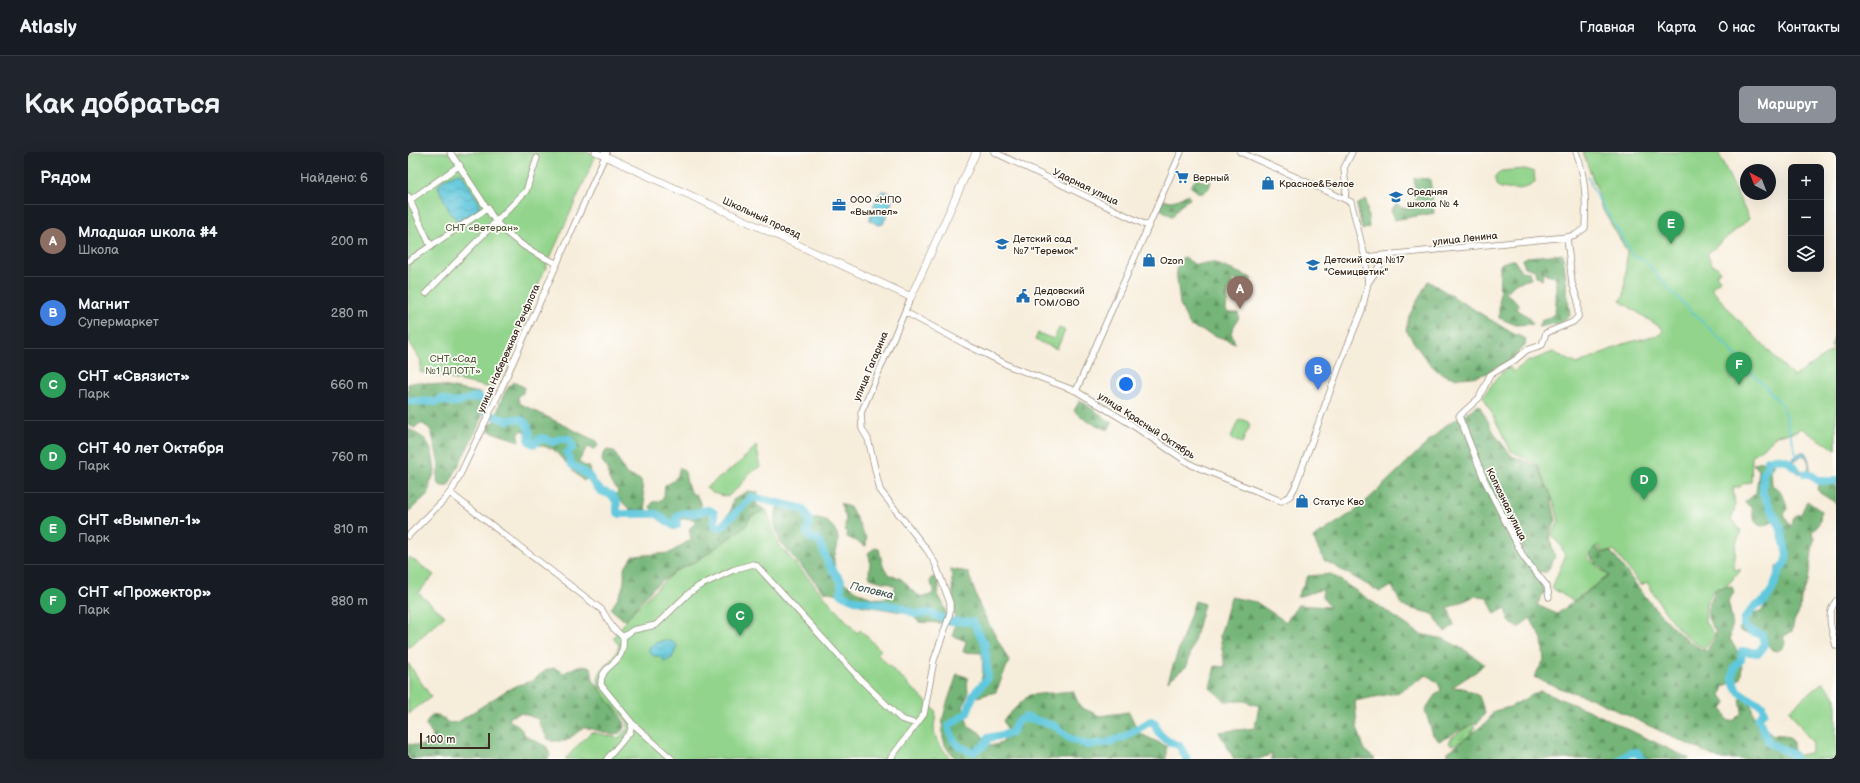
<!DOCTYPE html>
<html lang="ru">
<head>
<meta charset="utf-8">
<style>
  :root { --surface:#171b24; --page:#20242c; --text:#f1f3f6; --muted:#9ea1a6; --line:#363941; --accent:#8c9099 }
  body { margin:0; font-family:"Balsamiq Sans",sans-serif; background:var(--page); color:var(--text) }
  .controls { position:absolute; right:12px; top:12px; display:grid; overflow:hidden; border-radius:6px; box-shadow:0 4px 16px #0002 }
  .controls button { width:36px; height:36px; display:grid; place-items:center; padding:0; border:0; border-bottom:1px solid var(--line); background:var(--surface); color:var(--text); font:20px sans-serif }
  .compass { position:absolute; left:1332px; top:12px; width:36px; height:36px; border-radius:50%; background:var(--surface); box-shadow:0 4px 16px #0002; rotate:318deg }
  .scale { position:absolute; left:12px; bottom:10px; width:70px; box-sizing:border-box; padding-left:4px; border:2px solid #3b2a1e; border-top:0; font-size:11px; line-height:14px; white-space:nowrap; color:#3b2a1e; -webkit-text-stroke:3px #fdfcf7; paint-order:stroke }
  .you { position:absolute; left:718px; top:232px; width:14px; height:14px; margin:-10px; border:3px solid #fff; border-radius:50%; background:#1a73e8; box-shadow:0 0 0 6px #1a73e833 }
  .badge { display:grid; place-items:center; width:26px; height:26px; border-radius:50%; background:var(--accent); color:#fff; font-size:13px; font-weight:700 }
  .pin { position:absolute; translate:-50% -33px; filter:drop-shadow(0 1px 2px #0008) }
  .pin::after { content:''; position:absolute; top:21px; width:14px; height:12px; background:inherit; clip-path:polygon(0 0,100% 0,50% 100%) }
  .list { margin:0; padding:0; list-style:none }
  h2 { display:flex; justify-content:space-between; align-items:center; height:52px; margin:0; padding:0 16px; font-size:17px }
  h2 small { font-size:13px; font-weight:400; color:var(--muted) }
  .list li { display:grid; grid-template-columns:26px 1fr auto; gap:12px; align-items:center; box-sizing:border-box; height:72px; padding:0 16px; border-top:1px solid var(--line) }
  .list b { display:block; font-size:15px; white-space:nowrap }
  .list p { margin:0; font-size:13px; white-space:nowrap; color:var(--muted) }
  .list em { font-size:13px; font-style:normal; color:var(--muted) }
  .icon { flex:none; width:22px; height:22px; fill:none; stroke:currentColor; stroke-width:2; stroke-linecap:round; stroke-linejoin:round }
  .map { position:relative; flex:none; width:1428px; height:607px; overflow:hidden; border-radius:6px }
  header { display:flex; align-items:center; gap:24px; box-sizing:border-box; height:56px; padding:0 20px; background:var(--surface); border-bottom:1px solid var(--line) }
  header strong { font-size:19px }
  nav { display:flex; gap:22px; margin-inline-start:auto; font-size:14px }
  .intro { display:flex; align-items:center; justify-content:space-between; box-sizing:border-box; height:96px; padding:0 24px }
  h1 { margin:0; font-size:28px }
  .button { padding:10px 18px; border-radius:6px; background:var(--accent); color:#fff; font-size:14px; font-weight:700 }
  main { display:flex; gap:24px; padding:0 24px }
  aside { flex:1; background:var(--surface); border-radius:6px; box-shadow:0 4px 16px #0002 }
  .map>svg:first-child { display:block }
  .green { fill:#92d48c; stroke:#667f55 }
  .forest { fill:url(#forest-firs); stroke:#58704b }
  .wetland { fill:url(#wetland-marsh); stroke:#667f55 }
  .water { fill:url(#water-waves); stroke:#4e797e; fill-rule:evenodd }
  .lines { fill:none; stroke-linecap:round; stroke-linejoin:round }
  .stream { stroke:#60c8dd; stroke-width:1.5 }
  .river { stroke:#60c8dd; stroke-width:8 }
  .minor-casing { stroke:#998c7c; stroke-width:7 }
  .tertiary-casing { stroke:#998c7c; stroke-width:8 }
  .minor { stroke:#fff; stroke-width:5.5 }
  .tertiary { stroke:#fff; stroke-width:7 }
  .labels { text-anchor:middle; stroke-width:3.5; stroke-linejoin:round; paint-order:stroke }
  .poi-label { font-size:10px; fill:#3b2a1e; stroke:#fdfcf7; text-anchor:start }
  .street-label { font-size:10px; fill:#3b2a1e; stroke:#fdfcf7 }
  .park-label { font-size:10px; fill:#555d3f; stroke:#fdfcf7 }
  .water-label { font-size:11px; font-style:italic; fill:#465957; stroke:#fdfcf7 }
</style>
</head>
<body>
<header>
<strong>Atlasly</strong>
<nav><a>Главная</a><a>Карта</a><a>О нас</a><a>Контакты</a></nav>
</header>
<div class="intro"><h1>Как добраться</h1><a class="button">Маршрут</a></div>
<main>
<aside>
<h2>Рядом<small>Найдено: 6</small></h2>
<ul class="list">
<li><span class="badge" style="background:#8d6e63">A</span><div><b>Младшая школа #4</b><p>Школа</p></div><em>200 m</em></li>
<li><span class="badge" style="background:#3f7fe0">B</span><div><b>Магнит</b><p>Супермаркет</p></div><em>280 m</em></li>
<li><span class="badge" style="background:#2e9e5b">C</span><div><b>СНТ «Связист»</b><p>Парк</p></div><em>660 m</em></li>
<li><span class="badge" style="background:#2e9e5b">D</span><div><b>СНТ 40 лет Октября</b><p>Парк</p></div><em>760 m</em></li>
<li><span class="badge" style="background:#2e9e5b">E</span><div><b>СНТ «Вымпел-1»</b><p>Парк</p></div><em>810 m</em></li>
<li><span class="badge" style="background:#2e9e5b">F</span><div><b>СНТ «Прожектор»</b><p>Парк</p></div><em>880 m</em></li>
</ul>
</aside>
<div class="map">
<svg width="1428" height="607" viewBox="0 0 1428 607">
  <defs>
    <pattern id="forest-firs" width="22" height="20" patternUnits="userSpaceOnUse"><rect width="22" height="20" fill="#75b678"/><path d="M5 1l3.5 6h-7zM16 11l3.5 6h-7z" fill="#619462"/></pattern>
    <pattern id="wetland-marsh" width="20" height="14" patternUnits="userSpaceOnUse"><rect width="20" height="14" fill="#92d48c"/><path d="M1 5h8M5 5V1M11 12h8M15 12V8" fill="none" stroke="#7fb678"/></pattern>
    <pattern id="water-waves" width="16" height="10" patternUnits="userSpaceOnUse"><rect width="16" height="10" fill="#60c8dd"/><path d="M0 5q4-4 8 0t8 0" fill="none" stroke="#50a3b3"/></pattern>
  </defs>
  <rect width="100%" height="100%" fill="#fdfcf7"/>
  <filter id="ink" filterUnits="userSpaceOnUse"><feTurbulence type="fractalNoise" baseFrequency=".025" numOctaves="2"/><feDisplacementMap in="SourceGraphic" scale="8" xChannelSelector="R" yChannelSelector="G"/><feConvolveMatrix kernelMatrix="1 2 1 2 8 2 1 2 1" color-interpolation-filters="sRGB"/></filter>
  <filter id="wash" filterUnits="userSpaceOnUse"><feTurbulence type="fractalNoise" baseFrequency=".012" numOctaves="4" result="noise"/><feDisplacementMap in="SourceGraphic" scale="16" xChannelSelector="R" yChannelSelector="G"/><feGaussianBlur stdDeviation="0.9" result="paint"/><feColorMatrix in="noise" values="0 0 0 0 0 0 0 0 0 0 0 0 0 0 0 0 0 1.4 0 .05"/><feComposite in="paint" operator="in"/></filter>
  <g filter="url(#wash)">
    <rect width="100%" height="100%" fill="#f7eddb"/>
    <!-- green -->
    <path class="green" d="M6 0H181L188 3 84 236 12 220 13 209 1 189 0 5Z
      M1177 0H1310L1341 67 1299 102 1305 114 1307 113 1312 119 1308 122 1312 128 1303 136 1330 169 1331 168 1386 225 1425 198 1423 194 1428 181V298L1393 276 1386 280 1369 283 1355 296 1344 303 1343 330 1336 331 1332 335H1325L1327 355 1323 369 1327 371 1333 379 1328 391 1326 417 1333 418 1313 440 1306 438 1298 451 1297 470 1307 483 1298 496C1273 490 1251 451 1239 430L1233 433 1206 399 1195 400 1190 393 1179 405 1200 424 1165 449 1144 436 1157 404 1153 394 1143 383 1151 370 1147 353 1130 313 1103 299 1075 244 1094 220 1102 215 1105 220 1119 210 1145 200 1169 212 1215 192 1253 182 1255 177 1212 149 1216 144 1219 99 1192 53 1188 35 1175 1Z
      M1117 17 1126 20 1127 30C1122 38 1095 40 1088 33L1087 25 1093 19Z
      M651 176 657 178 649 197 627 188 630 181 646 187Z
      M833 267 840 270 842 273 834 291 825 288 823 285 830 269Z
      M348 294 353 315 341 321 331 335 319 345 305 341 298 336 332 310Z
      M357 358 359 359 370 392 449 481 452 478 473 498 469 502 527 558C529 567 526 568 526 576 526 587 536 599 543 607H157L183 580 211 586 220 576V570C208 556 179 535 195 516 202 508 209 504 211 493L205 486 227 457 267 419 289 409 338 374 342 365Z
      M0 404 26 423 10 441 37 464 0 496Z
      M0 511 23 545 0 562Z
      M1415 530 1428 546V607H1387V604L1402 601 1405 592 1381 558Z"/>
    <!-- forest -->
    <path class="forest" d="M1006 26 1022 27 1026 61 986 68 983 58 989 52 994 56 1001 57 1008 52Z
      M788 27 798 30 803 29 801 36 795 41H791L782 34Z
      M779 42 782 47 773 52 764 65 751 56 755 48C765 50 771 48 779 42Z
      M958 47 961 75 954 78 949 53Z
      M1155 102 1162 164 1153 171 1130 175 1134 168C1136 167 1141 167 1143 165 1151 160 1147 135 1148 125L1138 123 1134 115 1135 121 1134 128 1128 124 1127 118 1117 115 1114 108 1119 105Z
      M775 105 788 113 804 110 844 126 837 141 826 126 820 141 818 158 821 161H830L831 165 823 180 827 191 782 174 772 153 768 117Z
      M1103 108H1106L1113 119 1121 120 1123 127 1108 131 1098 141 1112 153 1107 156 1118 163 1125 172 1108 173 1091 166 1092 113 1094 111Z
      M1020 129 1104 181 1118 187 1117 194C1111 199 1106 206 1099 211 1083 223 1047 233 1030 219 1017 209 1007 192 998 178L1001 164Z
      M9 230C31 232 51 238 73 241L72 250 74 267 40 334C34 335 32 334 29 330L31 312 24 282 22 277 15 272H11L7 276 0 273V232Z
      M105 230 116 235 115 241 110 244 111 251 188 289 190 294 186 297 179 295 171 309 175 313 181 315 182 321 180 326 175 329 145 297 127 292 119 281 114 278 110 283 111 289 81 279 80 273 91 267C87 257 97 237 105 230Z
      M672 248 704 271 700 278 679 269 666 259Z
      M1071 253 1088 284 1104 304 1129 314 1142 340 1148 369 1141 384 1147 405 1139 420H1128V425L1137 438 1129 453 1149 462 1201 424 1182 405 1185 397 1188 394 1194 401 1203 400C1224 426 1267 490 1299 499L1307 486 1308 480C1294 461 1299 456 1309 436L1324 434 1326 441 1320 449 1324 468 1322 487 1331 502 1334 516 1332 527 1316 534 1313 543 1318 550 1314 557 1320 569 1326 568 1334 560 1332 547C1348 548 1341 558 1348 567 1351 571 1360 579 1364 582 1370 584 1377 581 1382 586 1388 592 1384 600 1385 607H1311L1183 546 1154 537 1126 525 1136 508 1134 487 1122 466 1110 476 1101 468 1098 456 1087 462 1079 445 1067 444 1040 456 1046 473 1037 480 1025 462 994 454 984 434 972 440 916 408 905 386 950 357 1037 274Z
      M0 276 18 288 24 300 27 320 22 331 21 341 0 360Z
      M199 298 206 299 218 322 233 328 238 358H222L208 344 210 339 201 327 200 317 194 309 195 302Z
      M1364 309 1367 313 1363 318 1364 333C1374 339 1378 347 1379 358L1376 362 1383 375C1387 368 1382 364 1393 362L1399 349 1413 359 1412 370 1404 380 1407 386 1405 392 1400 429 1393 446 1392 458 1386 469 1384 479 1375 485 1377 490 1375 496 1369 499 1364 498 1356 488 1358 484 1355 480H1345L1340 482 1333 480 1331 477 1342 463 1353 460 1365 441 1369 427 1368 415 1377 414 1376 385 1377 381 1370 378 1369 374 1373 372 1372 369C1365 368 1358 374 1354 374 1346 373 1343 361 1344 356L1336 350 1348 341 1351 318 1345 312 1350 310Z
      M272 316 277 320C279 330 279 340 289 344 292 349 292 354 295 359L299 360 305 373H311L322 360 325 348 340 339 350 340 348 352 357 358 342 365 338 374 289 409 267 419 245 436 225 458 217 469 203 457C212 443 218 434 216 417L225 404 262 401 283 387 281 377 289 369C269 359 259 385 242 355L245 350 251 349 256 345 257 333C267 330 269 325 272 316Z
      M1428 330V351L1412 341 1409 337 1410 333Z
      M432 351 443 356 458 386V394L439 385 437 374 438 366Z
      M377 353 385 358 394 359 398 367 403 370 407 366C419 367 431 377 430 390 430 397 425 404 426 411 428 427 441 435 454 442 462 446 472 448 480 445L488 435C480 430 471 430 462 426 459 417 465 411 460 401L467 396 471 397C473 405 474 414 479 421 483 425 489 424 493 427 502 434 509 451 524 442L526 438 522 430 523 426 527 425 531 433 530 443C536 452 542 462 534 471L511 470 501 461 452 453 430 442 415 439 372 390 366 370 369 356Z
      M543 417 560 420 572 455 601 509 588 540 569 545 575 521 574 501 555 500 558 489 545 484 547 469Z
      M923 422 1012 482 1036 487 1060 500 1076 512 1069 519 1044 535 1055 536 1071 544 1077 561 1070 571C1061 572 1041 585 1031 589L1025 583 1017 558 1027 543 1033 538 1030 531 1019 523 992 540 947 549 949 575 957 599 967 607H863L864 602 851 607H826L811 580 847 576 851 554 836 549H817L802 536 807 514 817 515 812 484 823 445 848 450 878 470 890 453 922 455 914 445 915 437 889 445 900 424Z
      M787 449 796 452 779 514 760 529Z
      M170 514 183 515 185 528 217 571C216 578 213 581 206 583L176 575 158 589H144L140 587 131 571 130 567 113 561 101 565 102 569 110 573 118 584 139 595 142 603 140 607H0V592L12 594 20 591 25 584 18 573C20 566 23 563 30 563L41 571 50 570 96 540 107 534 124 529 138 518 146 516 156 521Z
      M549 522 559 525 560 542 555 555 560 573 572 581 582 594 594 591 601 582 595 568 621 543 665 539 672 555 692 564 721 560 731 581 758 594V607H549C520 586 541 549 549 522Z
      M1132 539 1180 558 1282 607H1233L1230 602 1222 603 1217 607H1040V600L1080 569 1086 559 1102 555Z"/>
    <!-- wetland -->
    <path class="wetland" d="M1064 572 1067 575C1065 583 1052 591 1044 593L1041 591 1043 586Z"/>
    <!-- water -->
    <path class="water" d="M50 21H53L72 52 68 60 50 70 41 59 30 34 36 27Z
      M475 39C493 40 479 62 475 72L471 73 462 69C461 63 469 42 475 39Z
      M1393 300H1397C1401 307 1402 311 1402 319L1406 324 1390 321 1378 307 1383 308ZM1395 303C1401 307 1402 313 1400 320H1396L1384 311 1390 306Z
      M256 488 265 490 269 494 264 506 256 510 254 505C248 504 246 505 241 500V496L245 492Z"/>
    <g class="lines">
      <!-- stream -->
      <path class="stream" d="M1180 25 1188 43 1226 104 1238 110 1262 138 1321 196 1374 253 1389 304"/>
      <!-- river -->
      <path class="river" d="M0 249 29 250 33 247C54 256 54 245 70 245L77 250 78 260
        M87 264C91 266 95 268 99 268 103 269 102 267 106 267 119 266 123 278 121 289L126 292 133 286 138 287 145 290 152 287H161L165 295 159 301 163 312 181 324 186 332 193 339 204 343 209 351V360L212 362H249L266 374 269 373 268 365C274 358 281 363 288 361 293 359 296 358 301 358L306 361 307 373 311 376 318 372 320 368 344 345 395 357 401 368 399 380 402 386 409 387 412 391 421 413 433 429V442L447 448 492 455 508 462 522 461 541 469 565 470 577 492 580 526 565 543 559 561 541 573C544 591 549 595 565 600L577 593 580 586 604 581 609 570 618 565 647 574 661 586 679 593 699 591 716 585 743 569 747 571C748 583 761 591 771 593L779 607
        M1386 315C1379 305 1370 306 1359 308L1360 314 1355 322V342L1372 374 1379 402 1377 411 1372 418 1364 438 1357 449 1346 455 1336 468V473L1340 478 1354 483 1356 492 1351 501 1334 499 1333 508C1327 512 1326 515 1325 522 1323 540 1340 546 1354 553L1356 560 1350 566 1361 591 1386 603 1387 607
        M1397 322H1402L1411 329H1428
        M1213 607 1222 601 1229 600 1234 607"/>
    </g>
  </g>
  <g filter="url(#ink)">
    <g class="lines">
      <!-- minor casing -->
      <g class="minor-casing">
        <path id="minor" d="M42 0 88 70C106 90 125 101 148 111
          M586 0 740 74
          M0 44 23 95
          M937 46 938 38 936 16 944 0
          M2 48 52 13
          M957 105 1159 85 1167 83 1177 76C1178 50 1178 24 1168 0
          M0 109 80 56
          M960 131 978 104
          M18 141 118 39 129 6
          M497 160 557 192 604 215 668 239 721 271 784 313 873 349 882 344 887 335 931 215 954 158 960 131 957 105 943 50 832 0
          M668 239 773 0
          M42 341 194 458 205 476 215 485C218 515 192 510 193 533L224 571 222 580 199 607
          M0 384 37 347 46 335 93 237 197 4 187 0
          M1141 445 1139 434 1116 406 1076 327 1051 264 1071 246 1082 223 1107 208 1119 198 1134 193 1138 181 1165 170 1170 165V149L1164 131 1159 85
          M1428 449C1417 463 1424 478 1428 494
          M215 485 225 478 248 473 280 442 291 434 325 418 345 412 349 414 453 528 493 567 509 572
          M224 571 264 607
          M482 607 516 562 526 508 539 471 542 460V451L527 411 519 398 472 338 460 287 454 277 453 261 503 145"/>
      </g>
      <!-- tertiary casing -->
      <g class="tertiary-casing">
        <path id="tertiary" d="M198 0 197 4 503 145 568 0"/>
      </g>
      <!-- minor -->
      <use href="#minor" class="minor"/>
      <!-- tertiary -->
      <use href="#tertiary" class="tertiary"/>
    </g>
  </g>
  <!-- icons -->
  <defs>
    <g id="supermarket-bare" transform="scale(1.08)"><path d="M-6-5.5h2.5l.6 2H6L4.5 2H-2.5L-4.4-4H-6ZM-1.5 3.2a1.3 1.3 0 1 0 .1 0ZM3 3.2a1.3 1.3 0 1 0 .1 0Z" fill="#1f6fb2" stroke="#fdfcf7" stroke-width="2.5" paint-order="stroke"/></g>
    <g id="shop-bare" transform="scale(1.08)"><path d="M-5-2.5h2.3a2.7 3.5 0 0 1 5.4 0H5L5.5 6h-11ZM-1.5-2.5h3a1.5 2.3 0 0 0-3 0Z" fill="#1f6fb2" stroke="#fdfcf7" stroke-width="2.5" paint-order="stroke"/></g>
    <g id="school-bare" transform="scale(1.08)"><path d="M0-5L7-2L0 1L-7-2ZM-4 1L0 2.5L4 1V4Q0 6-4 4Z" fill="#1f6fb2" stroke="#fdfcf7" stroke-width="2.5" paint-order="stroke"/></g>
    <g id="office-bare" transform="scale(1.08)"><path d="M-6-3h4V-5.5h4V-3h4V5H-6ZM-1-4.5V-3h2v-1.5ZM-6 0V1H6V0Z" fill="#1f6fb2" stroke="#fdfcf7" stroke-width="2.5" paint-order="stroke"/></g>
    <g id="civic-bare" transform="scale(1.08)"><path d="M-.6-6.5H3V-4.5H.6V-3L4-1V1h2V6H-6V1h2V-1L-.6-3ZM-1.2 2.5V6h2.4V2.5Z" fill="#1f6fb2" stroke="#fdfcf7" stroke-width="2.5" paint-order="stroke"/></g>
  </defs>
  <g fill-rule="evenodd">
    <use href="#supermarket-bare" x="774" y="25"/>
    <use href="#shop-bare" x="860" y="31"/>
    <use href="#school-bare" x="988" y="45"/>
    <use href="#office-bare" x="431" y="53"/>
    <use href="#school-bare" x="594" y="92"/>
    <use href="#shop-bare" x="741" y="108"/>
    <use href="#school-bare" x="905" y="113"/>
    <use href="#civic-bare" x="615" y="144"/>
    <use href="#shop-bare" x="894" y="349"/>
  </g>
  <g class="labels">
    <!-- poi labels -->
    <g class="poi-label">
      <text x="785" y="29">Верный</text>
      <text x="871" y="35">Красное&amp;Белое</text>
      <text x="999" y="43">Средняя<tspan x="999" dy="12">школа № 4</tspan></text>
      <text x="442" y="51">ООО «НПО<tspan x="442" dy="12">«Вымпел»</tspan></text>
      <text x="605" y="90">Детский сад<tspan x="605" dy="12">№7 "Теремок"</tspan></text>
      <text x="916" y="111">Детский сад №17<tspan x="916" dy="12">"Семицветик"</tspan></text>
      <text x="752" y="112">Ozon</text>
      <text x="626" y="142">Дедовский<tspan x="626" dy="12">ГОМ/ОВО</tspan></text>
      <text x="905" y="353">Статус Кво</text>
    </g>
    <!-- street labels -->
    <g class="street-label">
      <text transform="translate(678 34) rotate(26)" y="4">Ударная улица</text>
      <text transform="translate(354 65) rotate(25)" y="4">Школьный проезд</text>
      <text transform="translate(1057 86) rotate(-6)" y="4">улица Ленина</text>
      <text transform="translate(100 196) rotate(-66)" y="4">улица Набережная Речфлота</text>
      <text transform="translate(462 214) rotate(-67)" y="4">улица Гагарина</text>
      <text transform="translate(739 273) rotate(33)" y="4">улица Красный Октябрь</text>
      <text transform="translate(1099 352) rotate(64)" y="4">Колхозная улица</text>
    </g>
    <!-- park labels -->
    <g class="park-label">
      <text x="74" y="79">СНТ «Ветеран»</text>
      <text x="45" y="210">СНТ «Сад<tspan x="45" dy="12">№1 ДПОТТ»</tspan></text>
    </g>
    <!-- water labels -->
    <g class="water-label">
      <text transform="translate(464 438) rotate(13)" y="4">Поповка</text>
    </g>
  </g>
</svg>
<div class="controls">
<button>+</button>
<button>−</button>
<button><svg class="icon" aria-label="layers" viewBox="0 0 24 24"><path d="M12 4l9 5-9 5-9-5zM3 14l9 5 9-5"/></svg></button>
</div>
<svg class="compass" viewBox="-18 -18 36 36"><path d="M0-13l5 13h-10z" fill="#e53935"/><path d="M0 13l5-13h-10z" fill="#9ea1a6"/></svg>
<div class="scale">100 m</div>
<div class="you"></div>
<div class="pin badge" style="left:832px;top:157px;background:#8d6e63">A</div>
<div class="pin badge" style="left:910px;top:238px;background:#3f7fe0">B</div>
<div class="pin badge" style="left:332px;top:484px;background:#2e9e5b">C</div>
<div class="pin badge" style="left:1236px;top:348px;background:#2e9e5b">D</div>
<div class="pin badge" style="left:1263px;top:92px;background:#2e9e5b">E</div>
<div class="pin badge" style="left:1331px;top:233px;background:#2e9e5b">F</div>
</div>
</main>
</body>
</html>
